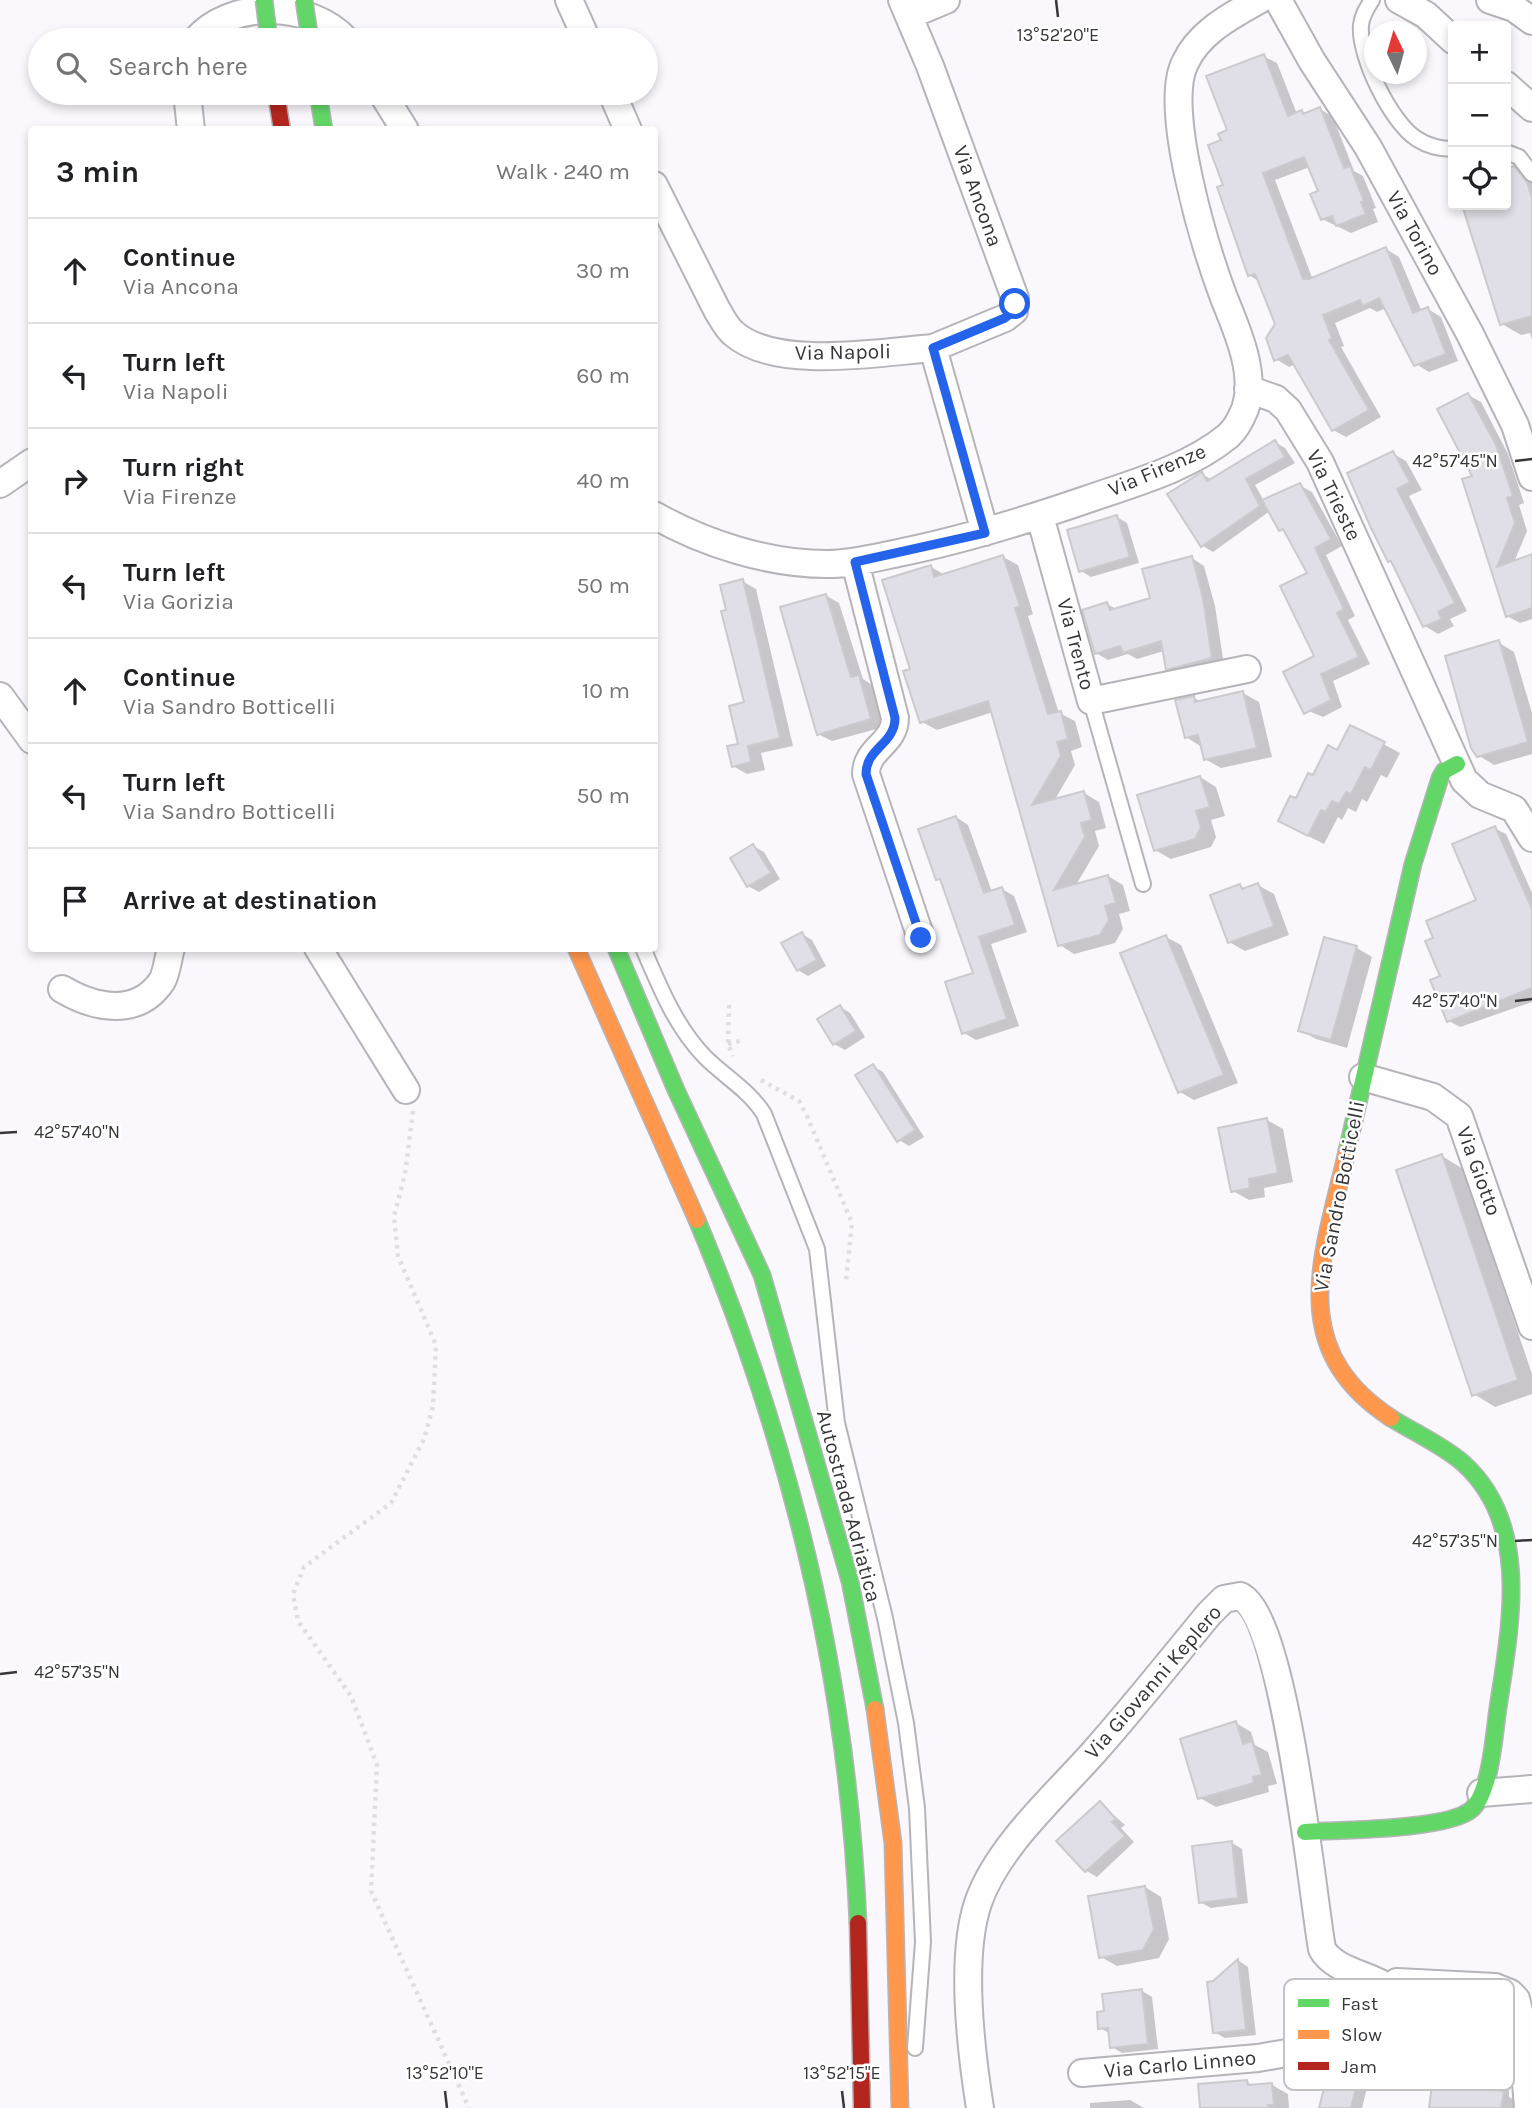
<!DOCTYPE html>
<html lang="en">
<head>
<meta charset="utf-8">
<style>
  :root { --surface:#fff; --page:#f2f2f2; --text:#202124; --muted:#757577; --line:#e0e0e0 }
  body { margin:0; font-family:Karla,sans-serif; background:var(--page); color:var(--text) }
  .controls { position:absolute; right:21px; top:21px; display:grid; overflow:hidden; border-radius:7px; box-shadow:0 4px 10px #0003 }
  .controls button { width:63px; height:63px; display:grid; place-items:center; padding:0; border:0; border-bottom:2px solid var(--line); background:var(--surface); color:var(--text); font:35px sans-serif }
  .compass { position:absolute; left:1364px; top:21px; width:63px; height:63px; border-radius:50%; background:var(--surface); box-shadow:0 4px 10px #0003; rotate:355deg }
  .stop { position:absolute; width:21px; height:21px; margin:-16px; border:5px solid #2563eb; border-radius:50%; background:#fff }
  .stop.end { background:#2563eb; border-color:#fff; box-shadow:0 2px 7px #0008 }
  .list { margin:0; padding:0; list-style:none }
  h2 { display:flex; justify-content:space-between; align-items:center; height:91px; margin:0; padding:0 28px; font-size:30px }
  h2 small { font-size:23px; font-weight:400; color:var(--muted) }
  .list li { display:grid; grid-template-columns:46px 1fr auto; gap:21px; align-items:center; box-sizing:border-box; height:105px; padding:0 28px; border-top:2px solid var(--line) }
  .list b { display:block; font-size:26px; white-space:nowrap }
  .list p { margin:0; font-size:23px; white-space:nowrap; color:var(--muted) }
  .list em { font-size:23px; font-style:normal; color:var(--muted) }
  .icon { flex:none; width:38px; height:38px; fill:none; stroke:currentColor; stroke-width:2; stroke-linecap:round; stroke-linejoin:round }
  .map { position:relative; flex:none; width:1532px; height:2108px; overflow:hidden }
  .search { position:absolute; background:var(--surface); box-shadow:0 4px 10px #0003; left:28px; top:28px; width:630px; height:77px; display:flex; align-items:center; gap:18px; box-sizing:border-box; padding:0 24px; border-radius:38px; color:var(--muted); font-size:26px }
  .panel { position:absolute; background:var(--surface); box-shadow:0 4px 10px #0003; left:28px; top:126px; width:630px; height:826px; border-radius:7px }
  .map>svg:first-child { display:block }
  .shadow { fill:#0003 }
  .building { fill:#e0dee6; stroke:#cbcace; stroke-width:2 }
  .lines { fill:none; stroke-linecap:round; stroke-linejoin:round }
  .lane-casing { stroke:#b6b4b8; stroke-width:18 }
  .street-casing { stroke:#b6b4b8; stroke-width:30 }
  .fast-casing { stroke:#b6b4b8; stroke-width:19 }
  .slow-casing { stroke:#b6b4b8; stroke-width:19 }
  .jam-casing { stroke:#b6b4b8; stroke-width:19 }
  .path { stroke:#dfdee0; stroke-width:4.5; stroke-dasharray:3.5 5; stroke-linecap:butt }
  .lane { stroke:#fefeff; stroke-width:14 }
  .street { stroke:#fefeff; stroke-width:26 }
  .fast { stroke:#63d668; stroke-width:16 }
  .slow { stroke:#ff974d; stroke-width:16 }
  .jam { stroke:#b3261e; stroke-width:16 }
  .fast-bridge-casing { stroke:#b6b4b8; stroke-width:19; stroke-linecap:butt }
  .fast-bridge { stroke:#63d668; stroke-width:16 }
  .route { stroke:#2563eb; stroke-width:9 }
  .ticks { fill:none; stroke:#37363a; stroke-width:2.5 }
  .labels { text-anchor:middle; stroke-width:5; stroke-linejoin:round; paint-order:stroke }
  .street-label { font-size:21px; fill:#37363a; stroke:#fff }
  .key { fill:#fff; stroke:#c3c3c4; stroke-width:2 }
  .key-label { font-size:19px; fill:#37363a }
  .ticks-label { font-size:18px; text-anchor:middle; fill:#37363a; stroke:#fff; stroke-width:5; stroke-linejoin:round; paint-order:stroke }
</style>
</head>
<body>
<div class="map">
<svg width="1532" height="2108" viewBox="0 0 1532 2108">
  <rect width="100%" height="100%" fill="#faf8fd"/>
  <!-- shadow -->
  <path class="shadow" d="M1263 56 1277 63 1297 114 1320 109 1333 117 1354 171 1363 176 1376 208 1373 209 1378 222 1351 233 1322 219 1320 192 1310 167 1275 180 1313 280 1386 249 1399 257 1422 312 1428 309 1441 317 1458 361 1429 372 1416 364 1386 308 1377 312 1370 308 1335 323 1344 346 1341 347 1381 417 1346 437 1333 430 1296 364 1289 367 1276 359 1277 324 1260 282 1249 275 1225 186 1223 141Z
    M1514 168 1532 179V340L1530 333 1521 335 1502 324 1465 205H1506V170Z
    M1468 395 1481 402 1508 454 1524 503 1519 505 1527 531 1514 562 1532 556V619L1520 623 1507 616 1475 477Z
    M1275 442 1285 448 1295 463 1255 485 1264 501 1299 485 1312 492 1342 546 1326 555 1355 616 1348 620 1370 664 1333 681 1342 707 1323 717 1304 709 1316 657 1309 573 1287 533 1280 529 1270 511 1213 552 1203 546 1170 495 1202 474 1212 480Z
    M1392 453 1406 461 1422 490 1409 496 1467 611 1450 619 1454 626 1438 634 1425 626 1395 564 1390 561Z
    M1117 517 1127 523 1139 563 1091 577 1081 571Z
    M1003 557 1018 565 1033 614 1028 616 1059 713 1075 721 1082 747 1071 751 1075 765 1054 801 1084 793 1099 802 1106 828 1095 831 1099 846 1076 885 1108 876 1123 885 1130 911 1119 914 1123 929 1115 943 1074 954 1060 945 993 712 937 730 922 722 912 670 931 567 945 575Z
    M1192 558 1204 566 1215 606 1224 665 1180 676 1167 668 1164 651 1137 659 1128 654 1108 660 1096 653 1107 604 1118 610 1152 599Z
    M742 581 756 589 793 746 761 753 765 770 747 774 733 766 746 703 728 611Z
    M825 595 839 603 863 679 872 685 884 727 832 741 818 734Z
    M1498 642 1514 652 1532 713V754L1494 765 1478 755Z
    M1243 693 1259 702 1272 757 1221 768 1205 759 1202 747 1186 737 1194 698 1202 702Z
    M1351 727 1400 753 1387 778 1381 775 1367 802 1362 799 1356 812 1348 808 1342 820 1338 817 1324 844 1296 830 1297 801 1338 752Z
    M1200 777 1216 787 1225 816 1211 820 1216 837 1211 847 1171 859 1155 850Z
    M956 817 968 825 992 892 1002 889 1014 896 1027 932 991 944 1019 1026 976 1040 964 1033 975 974 943 882 938 879Z
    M1494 828 1506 834 1532 893V1002L1460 1027 1449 1021 1436 939 1479 901Z
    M753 846 764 852 780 879 759 892 748 886Z
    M1258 885 1274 894 1289 935 1245 951 1229 942 1240 886 1246 889Z
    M802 934 812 940 826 966 808 976 798 970Z
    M1166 937 1181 945 1238 1083 1194 1100 1180 1092Z
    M1325 939 1357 948 1372 957 1347 1048 1316 1039 1300 1030Z
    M840 1007 850 1013 865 1037 845 1050 834 1044Z
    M873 1066 883 1072 924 1137 909 1146 899 1140Z
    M1267 1120 1283 1129 1293 1182 1264 1188 1265 1197 1249 1200 1233 1191Z
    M1442 1156 1463 1169 1532 1374V1394L1495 1407 1474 1394Z
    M1236 1723 1251 1732 1255 1745 1268 1752 1277 1784 1268 1786 1269 1792 1216 1807 1200 1798Z
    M1100 1803 1125 1825 1121 1828 1134 1842 1097 1877 1087 1871 1059 1841Z
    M1232 1843 1242 1849 1248 1903 1211 1908 1200 1902Z
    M1145 1887 1161 1897 1169 1939 1159 1958 1117 1966 1101 1957Z
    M1239 1961 1248 1967 1256 2035 1225 2038 1214 2032V1983Z
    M1142 1991 1152 1997 1158 2049 1122 2053 1112 2047 1111 2034 1100 2028 1105 2012Z
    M1495 2015 1511 2024 1509 2097 1519 2102 1518 2108H1431L1437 2088Z
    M1358 2078 1368 2084 1362 2108H1321Z
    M1247 2082 1254 2086 1272 2085 1288 2094 1289 2108H1203Z
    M1130 2100 1144 2108H1090V2103Z"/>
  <!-- building -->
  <path class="building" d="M1264 54 1288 116 1302 110 1303 114 1320 107 1344 168 1350 166 1364 201 1361 202 1366 214 1336 226 1332 216 1321 220 1310 194 1318 191 1304 157 1263 173 1303 279H1309L1386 247 1413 313 1428 307 1446 354 1414 366 1379 298 1363 306 1360 300 1323 315 1332 338 1329 340 1369 410 1332 431 1288 355 1274 361 1266 338 1275 324 1255 274 1248 276 1217 187 1223 185 1208 145 1221 140 1218 134 1227 130 1206 76Z
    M1514 166 1527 182 1532 198V316L1500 325 1462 205H1506V169Z
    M1468 393 1496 445 1513 496 1507 498 1515 523 1497 567 1532 554V608L1506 617 1462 479 1472 476 1437 409Z
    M1275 440 1285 457 1246 479 1260 506 1201 547 1167 494 1202 472 1207 481Z
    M1393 451 1410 482 1397 489 1455 603 1438 612 1442 619 1423 627 1391 561 1388 562 1371 528 1347 473Z
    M1300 483 1331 539 1315 548 1344 609 1337 613 1359 657 1321 674 1331 700 1304 714 1283 672 1314 656 1280 586 1307 573 1283 529 1279 531 1262 500Z
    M1117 515 1130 557 1079 572 1067 530Z
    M1003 555 1020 606 1015 608 1048 714 1061 711 1068 739 1057 742 1061 756 1032 805 1084 791 1092 820 1081 823 1085 837 1054 890 1108 875 1116 903 1105 906 1109 920 1100 935 1058 946 988 701 920 723 903 671 910 669 882 580 931 565 934 577Z
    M1192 556 1203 598 1212 658 1166 670 1161 641 1123 653 1120 646 1095 654 1082 610 1107 602 1110 610 1150 598 1142 569Z
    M743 579 780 738 748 746 751 762 732 767 727 746 738 744 729 706 744 702 721 611 726 610 720 585Z
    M826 594 851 677 859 675 871 719 817 735 780 607Z
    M1499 640 1528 742 1477 757 1471 748 1445 656Z
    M1243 691 1257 748 1204 760 1198 735 1185 738 1175 700 1194 696 1195 702Z
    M1350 725 1385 742 1371 770 1365 767 1351 794 1346 792 1339 804 1332 801 1326 812 1321 810 1308 836 1278 821 1290 796 1296 798 1308 773 1313 775 1328 745 1337 750Z
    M1200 776 1210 807 1196 811 1201 827 1195 839 1154 851 1137 795Z
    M956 816 984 893 1002 887 1015 925 979 937 1007 1019 962 1034 945 982 973 973 940 879 936 880 918 829Z
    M1495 826 1532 909V988L1447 1022 1430 980 1440 976 1425 941 1433 938 1426 921 1476 900 1452 844Z
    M753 844 771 873 747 887 730 858Z
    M1258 883 1274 926 1228 943 1210 895 1240 884 1242 889Z
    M802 932 817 960 797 971 781 943Z
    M1166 935 1224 1075 1178 1093 1120 953Z
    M1324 937 1357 946 1331 1040 1298 1031Z
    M840 1005 856 1031 833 1045 817 1019Z
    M873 1064 915 1130 897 1142 855 1075Z
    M1267 1118 1278 1173 1249 1179 1250 1188 1231 1192 1218 1128Z
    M1442 1154 1518 1380 1472 1396 1396 1170Z
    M1236 1721 1243 1744 1252 1741 1262 1775 1253 1777 1254 1783 1198 1799 1180 1739Z
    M1100 1801 1116 1819 1112 1822 1125 1836 1085 1872 1056 1841Z
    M1232 1841 1238 1898 1199 1903 1192 1846Z
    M1145 1886 1154 1929 1143 1950 1099 1958 1088 1896Z
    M1238 1959 1246 2030 1213 2033 1207 1982 1213 1981Z
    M1142 1989 1148 2044 1110 2048 1108 2028 1098 2029 1097 2012 1104 2011 1102 1994Z
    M1438 2011 1496 2013 1494 2090 1504 2091 1501 2108H1429L1432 2085 1436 2086Z
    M1329 2068 1359 2076 1351 2108H1319Z
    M1247 2080 1248 2085 1272 2083 1274 2105H1268V2108H1200L1198 2084Z"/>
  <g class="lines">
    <!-- lane casing -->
    <g class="lane-casing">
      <path id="lane" d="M1372 0C1367 8 1362 15 1361 25 1358 55 1391 123 1417 139 1428 146 1440 149 1453 149
        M1506 152 1519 157 1532 174
        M1091 701 1143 884
        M643 948C660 987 675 1026 705 1057 725 1077 749 1090 764 1114L817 1249 837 1423 885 1618 906 1723 917 1808 923 1942 915 2048"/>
    </g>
    <!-- street casing -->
    <g class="street-casing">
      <path id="street" d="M569 0 587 40
        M902 0 930 66 1015 298 1014 311 1005 318 933 348
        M1278 0 1312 61 1368 147 1470 334 1515 425 1532 477
        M1399 0 1426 15 1453 40
        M1490 0 1514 8 1532 21
        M910 15 946 0
        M196 40C230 0 309 0 346 40
        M1506 85 1532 108
        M187 93 191 130
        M382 93 405 130
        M612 93 628 130
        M654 185 717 310C722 318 726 327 733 333 775 371 881 352 933 348L985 532
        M1248 389 1276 399 1288 410 1320 462 1464 780 1480 795 1514 809 1532 838
        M0 484 32 462
        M654 515C705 544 769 564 827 564 853 564 878 557 903 552 966 539 1027 520 1088 499 1135 483 1189 468 1228 436 1236 429 1241 419 1245 409 1257 374 1237 330 1224 298 1206 250 1162 108 1185 63 1199 32 1231 16 1259 0
        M1040 516 1091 701 1247 669
        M855 562 895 718C895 744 866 748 866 774L921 938
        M0 696 32 740
        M318 948 406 1090
        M62 989C94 1008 137 1018 162 981 167 972 168 958 171 948
        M1363 1077 1433 1097 1459 1116 1532 1326
        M1481 1793 1532 1789
        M1082 2073 1258 2058 1304 2050 1361 2021 1397 1982 1495 1987 1510 1993 1516 1999 1521 2019 1528 2108
        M980 2108C971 2051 960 1957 978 1903 997 1847 1055 1796 1094 1752 1134 1707 1171 1660 1209 1614L1224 1599 1240 1596C1285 1616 1312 1891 1322 1949 1334 1971 1369 1974 1389 1988"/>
    </g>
    <!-- fast casing -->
    <g class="fast-casing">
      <path id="fast" d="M318 93 324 130
        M616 948 676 1090 762 1275 850 1581 875 1709
        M1347 1151 1413 864 1440 778 1444 771 1457 764
        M697 1220C791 1444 848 1681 858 1923
        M1305 1832C1338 1830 1450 1830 1472 1809 1491 1791 1494 1734 1498 1708 1510 1627 1532 1525 1463 1463 1442 1445 1415 1433 1391 1418"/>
    </g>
    <!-- slow casing -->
    <g class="slow-casing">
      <path id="slow" d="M576 948 697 1220
        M1347 1151C1324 1254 1283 1347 1391 1418
        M875 1709 893 1843 900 2108"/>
    </g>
    <!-- jam casing -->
    <g class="jam-casing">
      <path id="jam" d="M276 93 282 130
        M858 1923 862 2108"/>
    </g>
    <!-- path -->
    <path class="path" d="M729 1005 728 1044 733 1056
      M728 1044 744 1040
      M761 1080 799 1101 807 1116 852 1223 846 1280
      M413 1111 405 1174 394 1216 398 1256 436 1345 433 1406 424 1439 391 1503 304 1567 293 1594 298 1621 351 1696 377 1765 371 1891 469 2108"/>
    <!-- lane -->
    <use href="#lane" class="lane"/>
    <!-- street -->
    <use href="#street" class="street"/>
    <!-- fast -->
    <use href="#fast" class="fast"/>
    <!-- slow -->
    <use href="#slow" class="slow"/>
    <!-- jam -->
    <use href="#jam" class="jam"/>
    <!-- fast-bridge casing -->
    <g class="fast-bridge-casing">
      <path id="fast-bridge" d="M264 0 269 40
        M304 0 310 40"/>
    </g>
    <!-- fast-bridge -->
    <use href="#fast-bridge" class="fast-bridge"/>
  </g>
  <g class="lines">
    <!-- route -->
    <path class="route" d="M921 938 866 774C866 748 895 744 895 718L855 562 985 533 933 348 1005 318 1014 311 1015 304"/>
  </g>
  <!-- ticks -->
  <path class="ticks" d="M1056 0 1058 17M1515 461 1532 459M1515 1001 1532 999M0 1133 17 1132M1515 1541 1532 1540M0 1674 17 1672M445 2091 447 2108M842 2091 844 2108"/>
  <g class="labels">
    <!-- street labels -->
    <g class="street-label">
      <text transform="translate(978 196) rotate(70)" y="7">Via Ancona</text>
      <text transform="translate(1415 233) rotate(61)" y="7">Via Torino</text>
      <text transform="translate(843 352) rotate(-1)" y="7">Via Napoli</text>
      <text transform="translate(1157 470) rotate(-23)" y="7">Via Firenze</text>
      <text transform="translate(1334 495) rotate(64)" y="7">Via Trieste</text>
      <text transform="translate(1076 644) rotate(75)" y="7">Via Trento</text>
      <text transform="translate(1479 1171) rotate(70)" y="7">Via Giotto</text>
      <text transform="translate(1339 1196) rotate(-79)" y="7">Via Sandro Botticelli</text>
      <text transform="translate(849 1506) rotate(75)" y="7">Autostrada Adriatica</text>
      <text transform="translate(1153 1682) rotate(-49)" y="7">Via Giovanni Keplero</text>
      <text transform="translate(1180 2064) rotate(-5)" y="7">Via Carlo Linneo</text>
    </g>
  </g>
  <!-- legend -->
  <rect x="1284" y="1979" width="230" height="111" rx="10" class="key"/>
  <rect x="1298" y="1999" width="31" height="8" fill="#63d668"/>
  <rect x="1298" y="2030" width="31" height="9" fill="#ff974d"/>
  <rect x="1298" y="2062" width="31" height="8" fill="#b3261e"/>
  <g class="key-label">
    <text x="1341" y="2010">Fast</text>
    <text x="1341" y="2041">Slow</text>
    <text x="1341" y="2073">Jam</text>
  </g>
  <g class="ticks-label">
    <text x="1058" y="41">13°52'20"E</text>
    <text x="1455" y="467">42°57'45"N</text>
    <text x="1455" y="1007">42°57'40"N</text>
    <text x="77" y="1138">42°57'40"N</text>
    <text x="1455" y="1547">42°57'35"N</text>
    <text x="77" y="1678">42°57'35"N</text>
    <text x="445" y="2079">13°52'10"E</text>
    <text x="842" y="2079">13°52'15"E</text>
  </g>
</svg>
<div class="controls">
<button>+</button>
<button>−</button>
<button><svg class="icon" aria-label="locate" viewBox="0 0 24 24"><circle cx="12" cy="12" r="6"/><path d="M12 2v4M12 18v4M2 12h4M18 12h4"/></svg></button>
</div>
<svg class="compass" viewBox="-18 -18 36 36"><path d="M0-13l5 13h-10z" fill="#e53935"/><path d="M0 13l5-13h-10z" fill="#757577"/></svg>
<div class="stop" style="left:1015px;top:304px"></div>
<div class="stop end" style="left:921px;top:938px"></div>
<div class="search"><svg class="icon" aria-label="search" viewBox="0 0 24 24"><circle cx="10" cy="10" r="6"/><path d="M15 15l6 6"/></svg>Search here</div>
<section class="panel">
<h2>3 min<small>Walk · 240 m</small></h2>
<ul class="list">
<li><svg class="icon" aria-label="ahead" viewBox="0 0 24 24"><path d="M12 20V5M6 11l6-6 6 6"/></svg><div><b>Continue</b><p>Via Ancona</p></div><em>30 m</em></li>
<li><svg class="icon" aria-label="left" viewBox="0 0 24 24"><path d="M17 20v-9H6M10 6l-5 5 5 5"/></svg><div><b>Turn left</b><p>Via Napoli</p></div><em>60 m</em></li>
<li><svg class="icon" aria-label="right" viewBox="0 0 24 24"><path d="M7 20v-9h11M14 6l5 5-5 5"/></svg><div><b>Turn right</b><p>Via Firenze</p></div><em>40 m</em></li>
<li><svg class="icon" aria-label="left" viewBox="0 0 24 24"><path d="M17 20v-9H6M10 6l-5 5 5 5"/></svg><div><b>Turn left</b><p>Via Gorizia</p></div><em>50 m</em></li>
<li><svg class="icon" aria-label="ahead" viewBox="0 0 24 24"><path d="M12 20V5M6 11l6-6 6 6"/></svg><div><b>Continue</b><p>Via Sandro Botticelli</p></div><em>10 m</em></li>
<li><svg class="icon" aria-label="left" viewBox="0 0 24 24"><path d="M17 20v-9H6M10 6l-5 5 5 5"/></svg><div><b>Turn left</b><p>Via Sandro Botticelli</p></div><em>50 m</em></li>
<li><svg class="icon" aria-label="arrive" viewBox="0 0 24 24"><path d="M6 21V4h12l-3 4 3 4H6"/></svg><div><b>Arrive at destination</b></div></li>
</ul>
</section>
</div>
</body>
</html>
